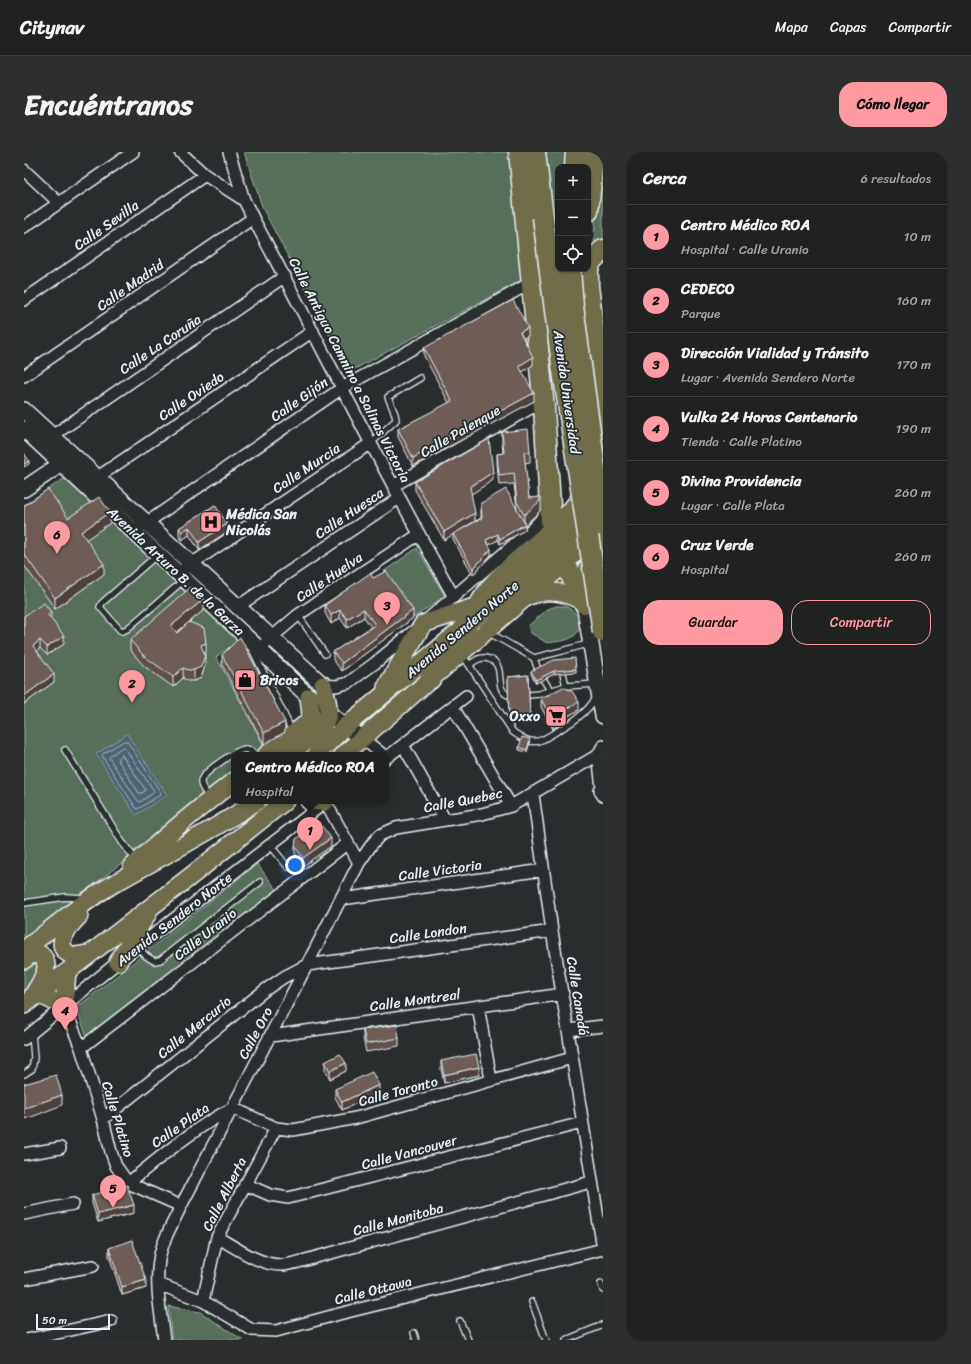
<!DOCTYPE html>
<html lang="es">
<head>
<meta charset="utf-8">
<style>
  :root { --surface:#202222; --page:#2d2f2f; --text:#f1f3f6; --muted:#a2a4a5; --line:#3d3f40; --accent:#ff9aa2 }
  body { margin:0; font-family:Sriracha,sans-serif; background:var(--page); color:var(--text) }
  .controls { position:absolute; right:12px; top:12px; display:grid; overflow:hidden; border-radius:8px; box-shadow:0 1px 3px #0004 }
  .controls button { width:36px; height:36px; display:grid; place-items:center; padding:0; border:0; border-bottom:1px solid var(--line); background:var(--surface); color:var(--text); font:20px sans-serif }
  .scale { position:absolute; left:12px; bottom:10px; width:74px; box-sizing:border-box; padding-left:4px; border:2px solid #e8f1f8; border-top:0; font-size:11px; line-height:14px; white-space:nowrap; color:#e8f1f8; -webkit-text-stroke:3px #2a2d2e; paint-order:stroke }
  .you { position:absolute; left:271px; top:713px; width:14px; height:14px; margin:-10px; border:3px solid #fff; border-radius:50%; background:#1a73e8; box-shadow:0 0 0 6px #1a73e833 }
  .badge { display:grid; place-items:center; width:26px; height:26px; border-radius:50%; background:var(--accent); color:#111; font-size:13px; font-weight:700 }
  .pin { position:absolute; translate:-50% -33px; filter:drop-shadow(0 1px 2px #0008) }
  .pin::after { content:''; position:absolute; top:21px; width:14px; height:12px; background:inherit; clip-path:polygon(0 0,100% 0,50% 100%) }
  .popup { position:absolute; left:207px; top:600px; width:158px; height:52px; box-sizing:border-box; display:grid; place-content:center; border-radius:8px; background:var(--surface); filter:drop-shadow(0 1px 3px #0005); font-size:13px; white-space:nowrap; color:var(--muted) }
  .popup b { font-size:15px; color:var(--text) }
  .popup::after { content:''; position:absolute; left:50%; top:100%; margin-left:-8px; border:8px solid transparent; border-top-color:var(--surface) }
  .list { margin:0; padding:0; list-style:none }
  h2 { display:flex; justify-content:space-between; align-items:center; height:52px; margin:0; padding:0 16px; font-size:17px }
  h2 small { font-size:13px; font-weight:400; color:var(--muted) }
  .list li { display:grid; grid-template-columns:26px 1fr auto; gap:12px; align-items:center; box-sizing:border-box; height:64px; padding:0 16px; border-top:1px solid var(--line) }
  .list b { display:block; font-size:15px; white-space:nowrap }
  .list p { margin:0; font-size:13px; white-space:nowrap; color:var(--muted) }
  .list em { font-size:13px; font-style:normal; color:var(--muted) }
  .actions { display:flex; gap:8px; padding:12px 16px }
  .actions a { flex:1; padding:9px 0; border:1px solid var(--accent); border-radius:16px; text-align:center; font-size:14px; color:var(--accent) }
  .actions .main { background:var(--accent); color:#111 }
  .icon { flex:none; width:22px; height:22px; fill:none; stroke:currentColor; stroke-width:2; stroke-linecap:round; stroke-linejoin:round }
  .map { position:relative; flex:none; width:579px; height:1188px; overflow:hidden; border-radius:16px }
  header { display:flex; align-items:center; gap:24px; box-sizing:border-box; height:56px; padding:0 20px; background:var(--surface); border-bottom:1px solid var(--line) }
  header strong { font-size:19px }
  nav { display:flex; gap:22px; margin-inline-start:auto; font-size:14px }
  .intro { display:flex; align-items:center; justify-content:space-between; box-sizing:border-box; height:96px; padding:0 24px }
  h1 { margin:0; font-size:28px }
  .button { padding:10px 18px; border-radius:16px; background:var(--accent); color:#111; font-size:14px; font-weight:700 }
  main { display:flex; gap:24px; padding:0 24px }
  aside { flex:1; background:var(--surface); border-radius:16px; box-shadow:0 1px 3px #0004 }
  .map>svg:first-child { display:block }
  .green { fill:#576e5a; stroke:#a0b0a9 }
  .water { fill:#4d6471; stroke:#8b9ca7 }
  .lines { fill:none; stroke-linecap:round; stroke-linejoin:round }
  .shore { stroke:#aab9c2; stroke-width:1 }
  .lane-casing { stroke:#e8f1f8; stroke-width:8 }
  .street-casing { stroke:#e8f1f8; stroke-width:14 }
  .secondary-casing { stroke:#e8f1f8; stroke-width:18 }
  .primary-casing { stroke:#e8f1f8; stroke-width:20 }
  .highway-casing { stroke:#e8f1f8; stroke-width:23 }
  .lane { stroke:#2a2d2e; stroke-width:5.5 }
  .street { stroke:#2a2d2e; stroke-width:11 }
  .secondary { stroke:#2a2d2e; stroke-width:15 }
  .primary { stroke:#716d4b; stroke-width:17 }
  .highway { stroke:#716d4b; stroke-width:20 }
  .highway-bridge-casing { stroke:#e8f1f8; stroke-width:23; stroke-linecap:butt }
  .highway-bridge { stroke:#716d4b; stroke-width:20 }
  .wall { fill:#5f504b; stroke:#e8f1f8 }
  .shaded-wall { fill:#4d413d; stroke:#e8f1f8 }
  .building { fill:#6e5d57; stroke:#e8f1f8 }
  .labels { text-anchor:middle; stroke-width:3.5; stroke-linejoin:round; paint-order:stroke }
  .street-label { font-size:14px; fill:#e8f1f8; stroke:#2a2d2e }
  .poi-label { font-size:14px; font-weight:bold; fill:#e8f1f8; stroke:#2a2d2e; text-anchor:start }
</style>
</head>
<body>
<header>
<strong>Citynav</strong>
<nav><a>Mapa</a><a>Capas</a><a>Compartir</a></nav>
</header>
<div class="intro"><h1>Encuéntranos</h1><a class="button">Cómo llegar</a></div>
<main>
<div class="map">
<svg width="579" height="1188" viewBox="0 0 579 1188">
  <rect width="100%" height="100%" fill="#2a2d2e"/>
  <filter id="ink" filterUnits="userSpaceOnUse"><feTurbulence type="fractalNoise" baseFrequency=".025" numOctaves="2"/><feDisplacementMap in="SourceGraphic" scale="8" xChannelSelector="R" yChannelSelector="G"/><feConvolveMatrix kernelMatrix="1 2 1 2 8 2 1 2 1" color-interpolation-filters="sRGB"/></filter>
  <g filter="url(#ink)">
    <!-- green -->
    <path class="green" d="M220 0H488L505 124 325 220 239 57Z
      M517 0H543L542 15H534V117H537V161Z
      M579 11V90L570 94 572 38Z
      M41 326 217 487 192 505 242 597 234 603H210V622L0 788V353Z
      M393 396 424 449 419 454 415 448 389 466 359 420Z
      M532 454H542L551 461 559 470C551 490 542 488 523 491L507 481 504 474 524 457Z
      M233 712 254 739 63 885 52 856Z
      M17 796 37 820 0 850V810Z
      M144 1154 176 1160 219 1188H148Z"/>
    <!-- water -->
    <path class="water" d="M103 582 143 643 112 663 72 602Z"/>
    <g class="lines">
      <!-- shore -->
      <path class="shore" d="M100 589H103L137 641 136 643 114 657 112 656 78 604 79 602Z
        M99 595 101 596 130 639 129 641 116 650 114 649 85 606 86 604Z
        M98 603 121 637V639L118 641H115L94 608V606Z"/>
      <!-- lane casing -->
      <g class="lane-casing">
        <path id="lane" d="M347 291 372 268 371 262 364 245 396 226
          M133 403 78 451 76 455 96 478 98 479 103 477 160 428
          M274 463 301 502
          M464 480 510 506 538 499 567 491
          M228 497 268 579
          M438 502 489 580C499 587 508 593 520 587 540 575 561 565 573 544
          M510 506 514 518
          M445 513C452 508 457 504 465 507 483 512 469 537 484 543
          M539 521 542 534
          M519 527 526 538
          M505 543 515 542 542 534 573 532
          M41 598 98 690 112 708
          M185 645C182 640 176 635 177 629 179 620 213 597 222 597 226 598 229 600 232 603
          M246 693 264 715
          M0 751 41 745 61 746
          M114 795 122 804 130 809 136 808 236 730
          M0 922 8 917 10 906 8 881
          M577 1132 579 1138
          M508 1150 522 1188
          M436 1169 444 1188
          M390 1181 392 1188
          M542 1188 579 1173"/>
      </g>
      <!-- street casing -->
      <g class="street-casing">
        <path id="street" d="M156 0 181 23 220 48
          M205 0 220 48 229 66C297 192 359 321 430 445
          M0 18 35 51
          M0 75 109 0
          M0 148 181 23
          M0 224 229 66
          M28 284 261 124
          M68 329 289 179
          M369 334 519 249
          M118 374 318 236 508 130
          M154 421 347 291
          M213 455 375 346
          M404 467 509 376 519 365 524 355
          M235 497 247 486 274 463 394 383
          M299 533 312 534 324 531 351 511 391 478
          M429 555 487 654
          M338 586 359 603
          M379 593 421 668
          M579 594 574 603 579 644
          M362 606 442 544
          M509 642 528 779 579 1097
          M301 649 335 711
          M318 747 519 718
          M40 854 57 896 79 967 87 1000 92 1014 104 1031 157 1054
          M454 854 467 928
          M544 878 579 874
          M247 884 539 842
          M0 887 94 810 303 649
          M57 896 324 691
          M79 967 241 838 260 825 283 813 528 779
          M0 1002 36 996
          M104 1031C138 1004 170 976 209 956L252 976 269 978 332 966 548 906
          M221 1032 246 1043 264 1046 558 971
          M0 1062 49 1052
          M193 1085C212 1096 237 1114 259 1113 271 1112 284 1107 296 1104L567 1030
          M0 1127 69 1114
          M134 1132 179 1149 228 1178 252 1179 315 1162 579 1097
          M179 1149 193 1085 252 976
          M2 1188 87 1169
          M140 1188C137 1162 131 1134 135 1108 138 1089 149 1071 157 1054L283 813 335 711 348 692 356 683 372 676 458 662 487 654 574 603"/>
      </g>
      <!-- secondary casing -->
      <g class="secondary-casing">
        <path id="secondary" d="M0 258 299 533
          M0 277 235 497 285 545 305 562 338 586
          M0 337 46 306
          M561 441 560 451 579 564
          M578 639 579 638"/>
      </g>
      <!-- primary casing -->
      <g class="primary-casing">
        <path id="primary" d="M505 444C524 436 544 440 560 451
          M559 450C556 430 563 408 579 394
          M451 466 534 396 568 358
          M362 535 399 472 462 451
          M242 603 283 571 287 563 285 545
          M262 603C274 595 302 578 304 563 306 554 301 542 299 533
          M292 603 322 574 432 482
          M319 603 540 412 573 380
          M285 649 301 650
          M108 715C141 684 175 656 210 629
          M55 764C47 772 28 793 45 802 50 805 59 803 64 802
          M0 798C30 775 58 750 91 731 138 704 187 680 233 649
          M0 808 6 803 16 802C30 813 16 831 9 843
          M94 810 124 761
          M14 842 40 854 43 820
          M0 853 167 724 261 649"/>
      </g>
      <!-- highway casing -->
      <g class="highway-casing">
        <path id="highway" d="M495 0 520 256 527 369 534 396 560 451
          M511 0 519 65
          M551 15 552 0
          M564 59 570 0
          M564 116 568 108 579 98
          M564 117V134L572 198 579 239
          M406 527C418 509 431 490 443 472 453 458 461 441 473 429 509 391 562 363 575 309 579 290 579 270 579 251"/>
      </g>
      <!-- lane -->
      <use href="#lane" class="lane"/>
      <!-- street -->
      <use href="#street" class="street"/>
      <!-- secondary -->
      <use href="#secondary" class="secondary"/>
      <!-- primary -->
      <use href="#primary" class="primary"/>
      <!-- highway -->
      <use href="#highway" class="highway"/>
      <!-- highway-bridge casing -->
      <g class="highway-bridge-casing">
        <path id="highway-bridge" d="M519 65 538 213 579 480
          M546 117 549 154 579 374"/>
      </g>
      <!-- highway-bridge -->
      <use href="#highway-bridge" class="highway-bridge"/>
    </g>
    <!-- wall -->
    <path class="wall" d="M504 184 500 186 509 213 498 220 510 249 389 314 374 285V277L425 251 400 204V196Z
      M478 280 506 300V310L501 311 505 346 517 356 515 360 501 373V378L476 392 474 388 464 393 467 403 449 423 429 387V382L420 388 391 338V330L469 328 447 342 451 369 437 378 457 366V351L493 357 490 332 475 333 473 312V302L479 301 478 291Z
      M191 353 203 380 175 398 165 383 158 388 155 384V376Z
      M0 354 44 366 86 371 62 387 80 422 31 457 0 413Z
      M349 426 389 466 318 519 309 508V500L347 475 340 465 323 476 316 466 307 472 301 461V453Z
      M180 458 153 480 182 501 180 502 181 514 177 526 170 529H164L159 526 149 535 120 514 106 498V488Z
      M0 464 27 467 40 492 23 503 16 496 13 499 30 530 0 552Z
      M198 503 261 580 240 592 198 513Z
      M552 517V520L530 522 512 531 507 522V519Z
      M504 523 506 566 485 567 484 525Z
      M517 547 555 558 533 570V574L529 577 517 555Z
      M506 590 503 600 495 598V595Z
      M271 694H307L279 714 271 702Z
      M339 878 375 886V894L342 900 339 886Z
      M417 909 455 923 420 931 417 917Z
      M301 910 322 919 306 927 301 918Z
      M311 937 355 941 318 958 311 945Z
      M68 1043 110 1061 74 1070 68 1051Z
      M85 1096 122 1136 98 1143 85 1104Z"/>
    <!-- shaded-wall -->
    <path class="shaded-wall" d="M504 176V184L496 188V180Z
      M509 205V213L495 222V214Z
      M510 241V249L389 314V306Z
      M5 309V312L0 315V312Z
      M469 320V328L446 343V335Z
      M517 345V356L515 360 501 373V378L476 392V387L500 373V363Z
      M86 360V371L57 391V380Z
      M451 361V369L420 388V380Z
      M203 372V380L175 398V390Z
      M165 375V383L158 388V380Z
      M474 382V388L462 394V388Z
      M467 397V403L449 423V417Z
      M80 412V422L31 457V446Z
      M180 447V458L147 485V474Z
      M340 457V465L323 476V467Z
      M316 458V466L307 472V463Z
      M389 458V466L318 519V511Z
      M27 460V468L24 463Z
      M40 484V492L23 503V495Z
      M16 488V496L9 502V494Z
      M182 491V501L177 504V493Z
      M181 503V514L177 526 170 529V518Z
      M159 516V526L149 535V525Z
      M530 519V522L512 531V528Z
      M30 522V530L0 552V544Z
      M555 550V558L533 570V574L529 577V569L531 563Z
      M261 570V580L240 592V581Z
      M307 686V694L279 714V706Z
      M322 911V919L306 927V919Z
      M455 915V923L420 931V923Z
      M355 933V941L318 958V950Z
      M38 943V953L10 964 0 967V956Z
      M110 1053V1061L74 1070V1062Z
      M122 1128V1136L98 1143V1135Z"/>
    <!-- building -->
    <path class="building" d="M489 148 504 176 496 180 509 205 495 214 510 241 389 306 374 277 428 249 400 196Z
      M504 277 506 300H500L505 346 517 345 515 350 500 363 493 350 490 321 475 323 473 302 480 301 478 280Z
      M465 287 469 320 446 335 451 361 420 380 391 330Z
      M0 301 5 309 0 312Z
      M24 337 44 366 75 345 86 360 57 380 80 412 31 446 0 402V354Z
      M482 337 501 372 476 387 474 382 462 388 467 397 449 417 429 382 458 366 457 351Z
      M191 353 203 372 175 390 165 375 158 380 155 376Z
      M362 419 389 458 318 511 309 500 351 473 340 457 323 467 316 458 307 463 301 453 346 421 349 426Z
      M167 435 180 447 147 474 153 481 165 470 180 476 182 491 177 493 181 503 177 515 170 518H164L159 516 149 525 120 504 106 488Z
      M20 451 27 460 24 463 40 484 23 495 16 488 9 494 30 522 0 544V464Z
      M216 485 261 570 240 581 198 503Z
      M551 506 552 517 530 519 512 528 507 519 530 508Z
      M504 523 506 563 485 564 484 525Z
      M539 535 548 539 555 550 531 563 533 566 529 569 517 547Z
      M498 585 506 587 503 598 495 595Z
      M295 670 307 686 279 706 271 694 272 687Z
      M373 873 375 886 342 892 339 878Z
      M316 902 322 911 306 919 301 910Z
      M452 902 455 915 420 923 417 909Z
      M348 920 355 933 318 950 311 937Z
      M32 923 38 943 10 953 0 956V932Z
      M103 1033 110 1053 74 1062 68 1043Z
      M108 1088 122 1128 98 1135 85 1096Z"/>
  </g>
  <!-- icons -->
  <defs>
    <g id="hospital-square" transform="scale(1.15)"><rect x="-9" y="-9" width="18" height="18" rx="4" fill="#ff9aa2" stroke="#2a2d2e"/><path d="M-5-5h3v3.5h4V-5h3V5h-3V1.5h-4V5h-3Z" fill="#111"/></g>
    <g id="shop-square" transform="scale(1.15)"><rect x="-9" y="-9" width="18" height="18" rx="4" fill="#ff9aa2" stroke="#2a2d2e"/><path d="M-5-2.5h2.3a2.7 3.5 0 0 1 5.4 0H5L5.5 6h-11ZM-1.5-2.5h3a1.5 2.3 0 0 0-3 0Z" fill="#111"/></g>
    <g id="supermarket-square" transform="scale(1.15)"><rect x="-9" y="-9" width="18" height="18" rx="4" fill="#ff9aa2" stroke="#2a2d2e"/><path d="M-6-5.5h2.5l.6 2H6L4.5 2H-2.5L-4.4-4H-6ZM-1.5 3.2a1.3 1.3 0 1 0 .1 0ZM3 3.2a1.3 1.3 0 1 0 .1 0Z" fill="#111"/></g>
  </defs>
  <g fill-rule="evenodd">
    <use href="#hospital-square" x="187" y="370"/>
    <use href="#shop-square" x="221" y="528"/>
    <use href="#supermarket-square" x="532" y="564"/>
  </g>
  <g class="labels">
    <!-- street labels -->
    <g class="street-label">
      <text transform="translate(82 73) rotate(-35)" y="5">Calle Sevilla</text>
      <text transform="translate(106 133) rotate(-35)" y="5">Calle Madrid</text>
      <text transform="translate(136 192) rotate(-34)" y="5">Calle La Coruña</text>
      <text transform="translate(326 218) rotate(63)" y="5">Calle Antiguo Camnino a Salinas Victoria</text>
      <text transform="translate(543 240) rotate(82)" y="5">Avenida Universidad</text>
      <text transform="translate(167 244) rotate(-34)" y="5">Calle Oviedo</text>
      <text transform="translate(275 247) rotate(-35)" y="5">Calle Gijón</text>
      <text transform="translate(436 279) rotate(-30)" y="5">Calle Palenque</text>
      <text transform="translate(282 316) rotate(-34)" y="5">Calle Murcia</text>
      <text transform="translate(325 361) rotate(-34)" y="5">Calle Huesca</text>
      <text transform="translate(152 419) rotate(43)" y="5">Avenida Arturo B. de la Garza</text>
      <text transform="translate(305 425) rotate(-34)" y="5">Calle Huelva</text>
      <text transform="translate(438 477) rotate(-40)" y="5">Avenida Sendero Norte</text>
      <text transform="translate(439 648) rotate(-11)" y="5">Calle Quebec</text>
      <text transform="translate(416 718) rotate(-8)" y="5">Calle Victoria</text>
      <text transform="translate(150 767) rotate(-38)" y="5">Avenida Sendero Norte</text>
      <text transform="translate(404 781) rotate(-8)" y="5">Calle London</text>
      <text transform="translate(181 782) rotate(-38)" y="5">Calle Uranio</text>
      <text transform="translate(554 844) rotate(81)" y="5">Calle Canadá</text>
      <text transform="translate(391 848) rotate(-8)" y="5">Calle Montreal</text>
      <text transform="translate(170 875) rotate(-39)" y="5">Calle Mercurio</text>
      <text transform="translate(231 881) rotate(-62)" y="5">Calle Oro</text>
      <text transform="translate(374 939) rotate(-15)" y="5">Calle Toronto</text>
      <text transform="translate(94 967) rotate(73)" y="5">Calle Platino</text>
      <text transform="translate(156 973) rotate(-35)" y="5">Calle Plata</text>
      <text transform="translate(385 1000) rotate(-15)" y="5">Calle Vancouver</text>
      <text transform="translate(200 1042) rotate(-63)" y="5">Calle Alberta</text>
      <text transform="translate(374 1067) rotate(-15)" y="5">Calle Manitoba</text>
      <text transform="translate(349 1138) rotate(-14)" y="5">Calle Ottawa</text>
    </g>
    <!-- poi labels -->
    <g class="poi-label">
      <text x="202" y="367">Médica San<tspan x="202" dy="16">Nicolás</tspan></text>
      <text x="236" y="533">Bricos</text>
      <text x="516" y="569" text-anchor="end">Oxxo</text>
    </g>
  </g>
</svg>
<div class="controls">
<button>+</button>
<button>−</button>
<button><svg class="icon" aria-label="locate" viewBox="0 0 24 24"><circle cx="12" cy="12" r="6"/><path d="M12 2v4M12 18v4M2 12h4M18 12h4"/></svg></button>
</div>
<div class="scale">50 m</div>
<div class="you"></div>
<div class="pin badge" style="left:286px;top:698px">1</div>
<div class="popup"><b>Centro Médico ROA</b>Hospital</div>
<div class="pin badge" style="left:108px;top:551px">2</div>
<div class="pin badge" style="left:363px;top:473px">3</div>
<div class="pin badge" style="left:41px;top:878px">4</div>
<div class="pin badge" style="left:89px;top:1056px">5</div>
<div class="pin badge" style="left:33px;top:402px">6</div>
</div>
<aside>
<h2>Cerca<small>6 resultados</small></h2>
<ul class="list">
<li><span class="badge">1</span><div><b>Centro Médico ROA</b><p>Hospital · Calle Uranio</p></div><em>10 m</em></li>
<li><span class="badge">2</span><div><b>CEDECO</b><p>Parque</p></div><em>160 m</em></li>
<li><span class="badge">3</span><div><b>Dirección Vialidad y Tránsito</b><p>Lugar · Avenida Sendero Norte</p></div><em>170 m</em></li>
<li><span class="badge">4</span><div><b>Vulka 24 Horas Centenario</b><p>Tienda · Calle Platino</p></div><em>190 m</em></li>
<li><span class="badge">5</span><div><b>Divina Providencia</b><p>Lugar · Calle Plata</p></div><em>260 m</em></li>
<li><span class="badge">6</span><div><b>Cruz Verde</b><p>Hospital</p></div><em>260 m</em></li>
</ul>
<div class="actions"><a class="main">Guardar</a><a>Compartir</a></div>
</aside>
</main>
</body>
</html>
